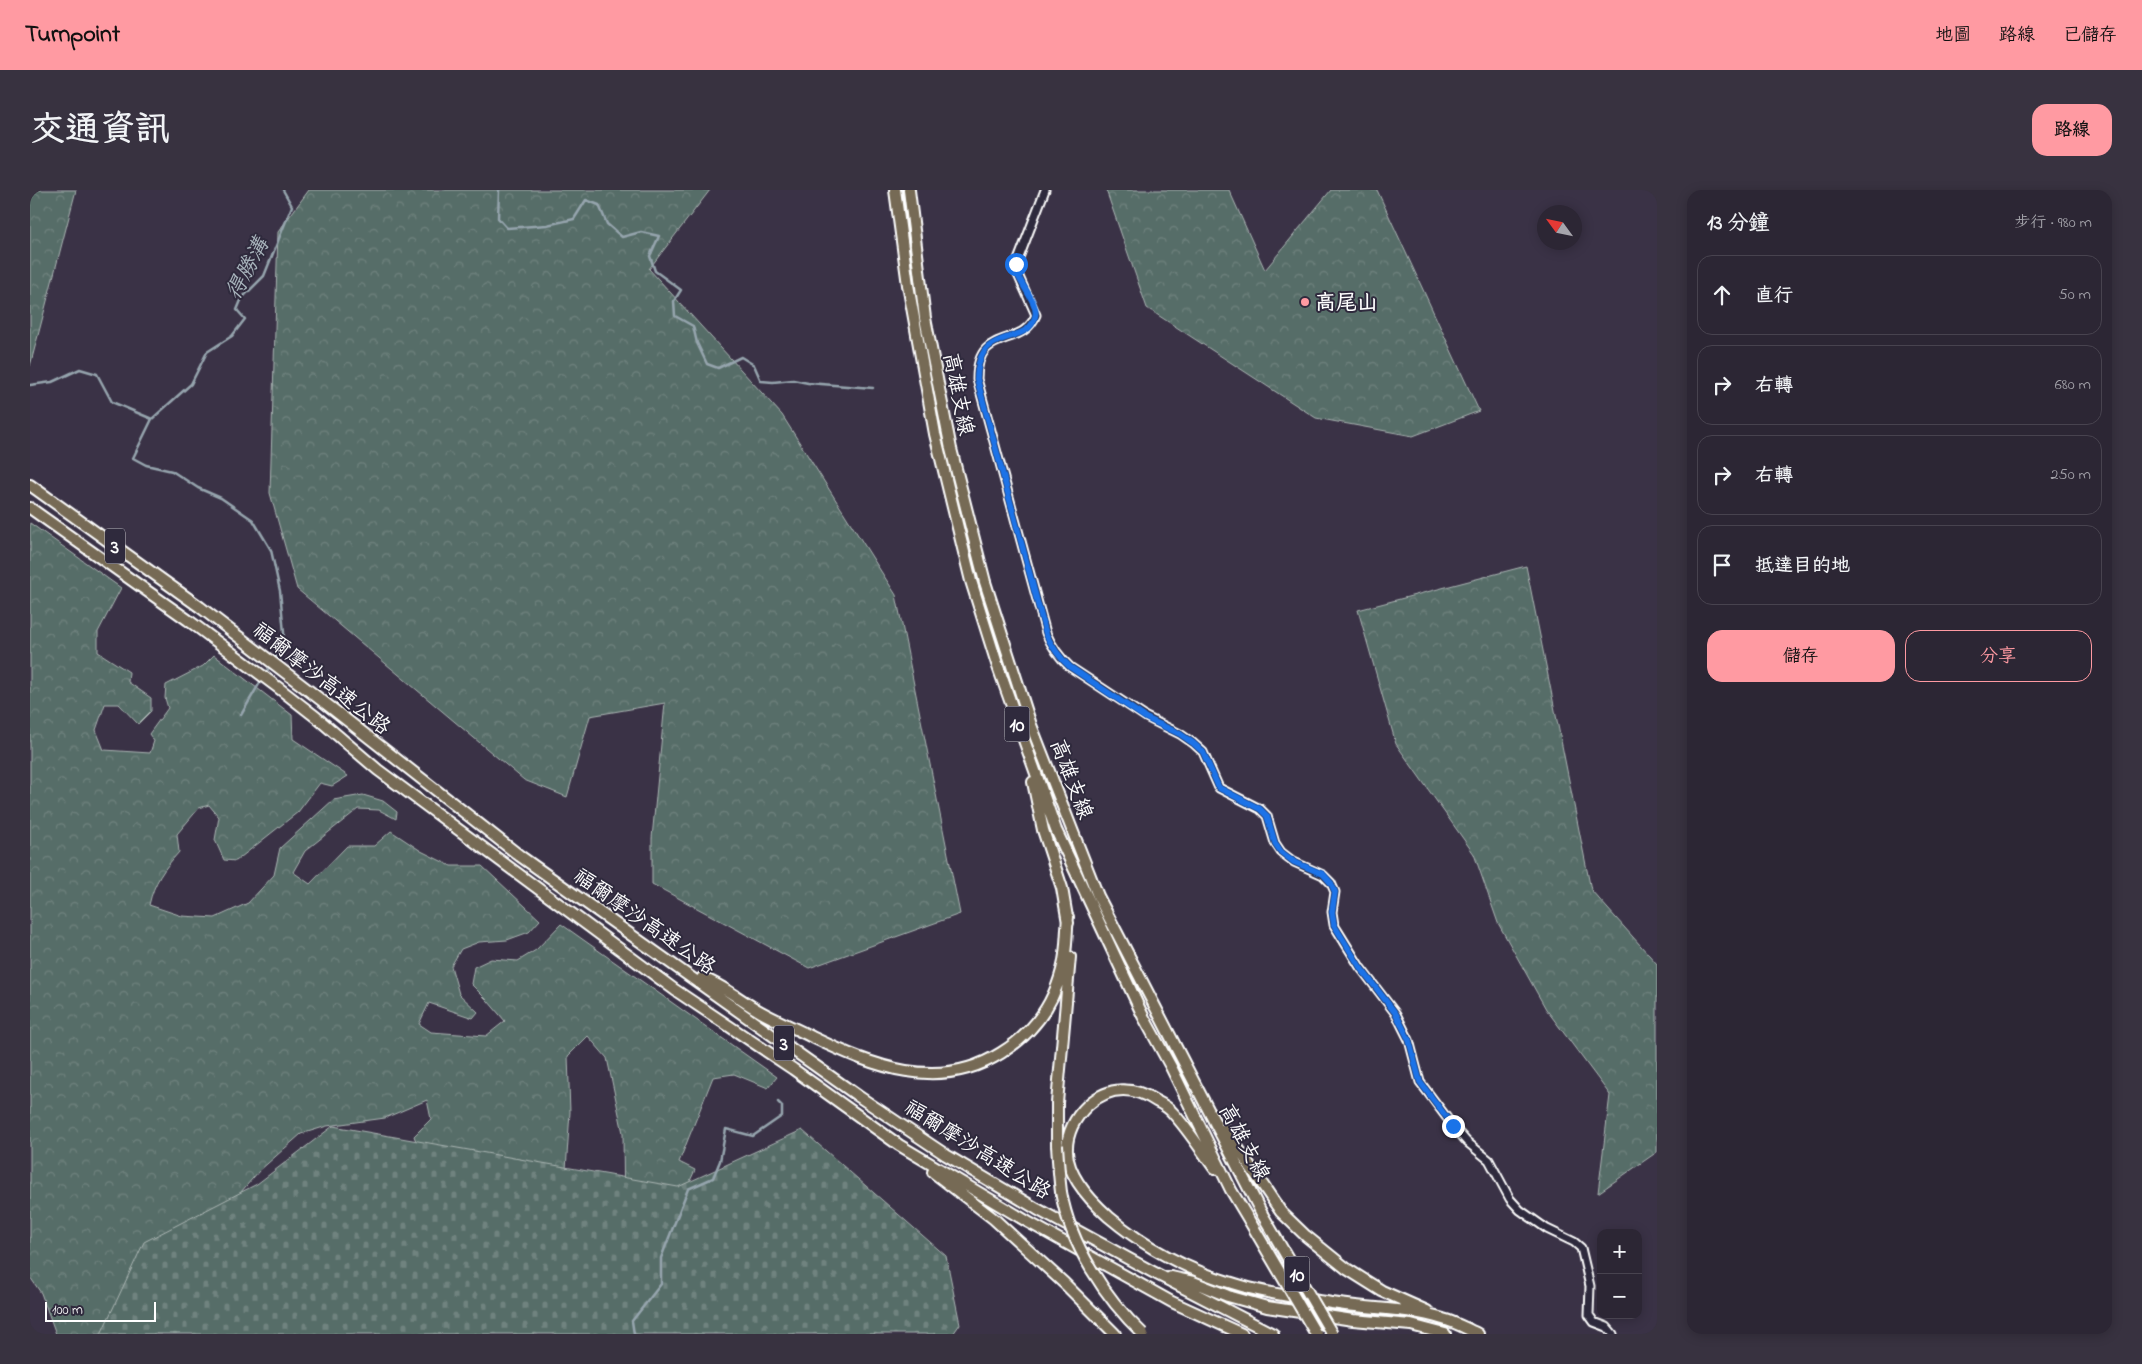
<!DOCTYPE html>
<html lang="zh-TW">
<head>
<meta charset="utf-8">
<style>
  :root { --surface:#2c2634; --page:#383240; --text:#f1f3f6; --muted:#a6a5ac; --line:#48434f; --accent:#ff9aa2 }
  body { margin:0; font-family:"Indie Flower","LXGW WenKai TC",sans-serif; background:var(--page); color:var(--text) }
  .controls { position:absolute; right:15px; bottom:15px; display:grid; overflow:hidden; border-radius:10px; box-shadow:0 2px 12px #0003 }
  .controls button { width:45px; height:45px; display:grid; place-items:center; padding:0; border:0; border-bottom:1px solid var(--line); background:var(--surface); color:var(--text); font:25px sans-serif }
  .compass { position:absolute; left:1507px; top:15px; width:45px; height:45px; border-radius:50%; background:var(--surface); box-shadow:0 2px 12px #0003; rotate:303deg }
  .scale { position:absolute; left:15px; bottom:12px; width:111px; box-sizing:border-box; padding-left:5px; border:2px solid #fff; border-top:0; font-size:14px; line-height:18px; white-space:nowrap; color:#fff; -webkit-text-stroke:4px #2f2a3d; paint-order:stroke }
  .stop { position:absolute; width:15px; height:15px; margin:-11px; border:4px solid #1a73e8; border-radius:50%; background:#fff }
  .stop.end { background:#1a73e8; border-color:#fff; box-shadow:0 1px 5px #0008 }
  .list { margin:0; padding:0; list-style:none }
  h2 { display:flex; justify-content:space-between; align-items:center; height:65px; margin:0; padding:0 20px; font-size:21px }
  h2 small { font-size:16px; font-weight:400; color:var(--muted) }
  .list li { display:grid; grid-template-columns:32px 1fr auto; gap:15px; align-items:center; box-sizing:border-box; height:80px; margin:0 10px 10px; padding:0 10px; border:1px solid var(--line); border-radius:15px }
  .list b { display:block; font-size:19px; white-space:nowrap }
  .list em { font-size:16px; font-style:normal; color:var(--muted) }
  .actions { display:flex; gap:10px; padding:15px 20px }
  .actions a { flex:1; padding:11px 0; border:1px solid var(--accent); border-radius:15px; text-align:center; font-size:18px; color:var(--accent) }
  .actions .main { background:var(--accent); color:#111 }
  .icon { flex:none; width:28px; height:28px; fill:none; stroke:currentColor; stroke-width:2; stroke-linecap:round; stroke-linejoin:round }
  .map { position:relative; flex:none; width:1627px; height:1144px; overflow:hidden; border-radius:15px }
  header { display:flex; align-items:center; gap:30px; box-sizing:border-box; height:70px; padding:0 25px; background:var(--accent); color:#111 }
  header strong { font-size:24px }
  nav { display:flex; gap:28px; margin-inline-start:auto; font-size:18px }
  .intro { display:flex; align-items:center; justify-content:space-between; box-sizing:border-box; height:120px; padding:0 30px }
  h1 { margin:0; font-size:35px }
  .button { padding:12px 22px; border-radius:15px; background:var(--accent); color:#111; font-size:18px; font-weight:700 }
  main { display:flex; gap:30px; padding:0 30px }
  aside { flex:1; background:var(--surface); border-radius:15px; box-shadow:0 2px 12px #0003 }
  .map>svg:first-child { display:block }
  .forest { fill:url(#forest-crowns); stroke:#abb6b4 }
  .cemetery { fill:url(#cemetery-stones); stroke:#abb6b4 }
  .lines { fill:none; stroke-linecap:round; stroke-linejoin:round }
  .stream { stroke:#96a5ae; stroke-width:2.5 }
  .minor-casing { stroke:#fff; stroke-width:11 }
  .highway-casing { stroke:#fff; stroke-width:14 }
  .minor { stroke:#2f2a3d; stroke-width:7 }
  .highway { stroke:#766a54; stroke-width:10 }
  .highway-bridge-casing { stroke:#fff; stroke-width:14; stroke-linecap:butt }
  .highway-bridge { stroke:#766a54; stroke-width:10 }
  .route { stroke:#1a73e8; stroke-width:6 }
  .poi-dot { fill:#ff9aa2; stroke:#2f2a3d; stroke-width:2 }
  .labels { text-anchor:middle; stroke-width:4; stroke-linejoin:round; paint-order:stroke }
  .shield { fill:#2f2a3d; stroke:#c1bfc5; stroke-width:1 }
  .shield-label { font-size:20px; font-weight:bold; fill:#fff }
  .poi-label { font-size:21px; font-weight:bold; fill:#fff; stroke:#2f2a3d; text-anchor:start }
  .street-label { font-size:21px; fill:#fff; stroke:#2f2a3d }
  .water-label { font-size:22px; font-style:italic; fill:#a8b4bc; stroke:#2f2a3d }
</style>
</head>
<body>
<header>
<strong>Turnpoint</strong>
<nav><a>地圖</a><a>路線</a><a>已儲存</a></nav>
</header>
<div class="intro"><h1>交通資訊</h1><a class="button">路線</a></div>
<main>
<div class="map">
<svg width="1627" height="1144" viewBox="0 0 1627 1144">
  <defs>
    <pattern id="forest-crowns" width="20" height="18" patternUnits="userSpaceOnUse" patternTransform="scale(1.25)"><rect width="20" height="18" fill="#576d68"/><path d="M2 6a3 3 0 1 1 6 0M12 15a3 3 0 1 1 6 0" fill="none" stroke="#70837f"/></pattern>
    <pattern id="cemetery-stones" width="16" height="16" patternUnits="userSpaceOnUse" patternTransform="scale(1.25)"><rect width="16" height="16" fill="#576d68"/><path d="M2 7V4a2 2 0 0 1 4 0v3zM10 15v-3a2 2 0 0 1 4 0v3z" fill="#70837f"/></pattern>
  </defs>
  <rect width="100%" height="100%" fill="#3a3246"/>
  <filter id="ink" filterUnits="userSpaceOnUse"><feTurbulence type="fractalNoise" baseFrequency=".02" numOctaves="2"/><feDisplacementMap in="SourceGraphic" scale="10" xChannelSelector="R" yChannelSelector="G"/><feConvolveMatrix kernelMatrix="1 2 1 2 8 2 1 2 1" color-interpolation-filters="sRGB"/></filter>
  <g filter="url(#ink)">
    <!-- forest -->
    <path class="forest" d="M0 0H46L0 176Z
      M279 0H680L619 79 752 225 866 405 930 724 779 778 622 694V648L635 513 560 526 537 607 494 590 267 399 240 303 248 42Z
      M1076 0H1199L1235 80 1301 0H1347L1449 221 1383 246 1286 228 1117 118Z
      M0 333 91 398 68 442V462L99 482 98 492 121 508V521L108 534 89 514H75L66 540 74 560 120 563 124 551 119 544 138 518 135 508 136 495 173 476 184 465 262 525 263 549 318 586 302 596 290 593 268 622 206 671 194 670 185 650 189 627 179 615 169 618 147 644 149 662C134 679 124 692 119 715L152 726 185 728 218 713 244 685 250 658 303 610 333 605 353 611 367 622 366 629 349 620 328 619 275 661 263 682 280 694 317 656H344L361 641 391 661 421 676H452L510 730 499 742 477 750 449 752 431 759 421 776 429 804 448 822 443 828 399 813 389 834 401 842 456 846 475 831 458 811 441 794 444 777 461 769 488 771 506 760 531 734 747 887 738 898 704 884 683 887 649 972 665 980 633 1050 594 1038 593 943 577 868 558 846 538 866 540 922 535 994 323 1144 392 967 384 946 401 929 397 910 355 928 297 936 271 944 229 981 198 1017 132 1144H26L11 1103 0 1087Z
      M1496 376 1561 700 1627 774V962L1568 1003 1580 905 1516 819 1468 733 1444 664 1366 554 1328 420Z"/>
    <!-- cemetery -->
    <path class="cemetery" d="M303 936 648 997 772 940 916 1066 930 1134 923 1144H71L114 1052 227 994Z"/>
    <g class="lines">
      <!-- stream -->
      <path class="stream" d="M469 0 468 28 477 38 517 35 544 29 556 10 569 15 577 34 592 47 611 42 629 46 620 66 625 81 651 100 644 111 645 126 663 136 667 153 677 174 688 178 711 167 724 175 731 191 743 192 763 190 778 193 843 198
        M0 195 22 192 50 179 67 184 82 212 122 229 161 194 177 162 202 146 215 129 207 120 212 108 234 86 262 16 253 0
        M122 229 103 268 116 275 142 281 168 298 191 308 223 330 241 360 250 401 254 443 252 456 244 470
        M235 485 241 474
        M211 525 232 489
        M604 1144 602 1131 631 1094V1068L658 999 683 988 690 971 696 939 723 946 752 926V916L748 912"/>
      <!-- minor casing -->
      <g class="minor-casing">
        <path id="minor" d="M1015 0 985 78 1006 125C992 160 947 135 947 189L1016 443C1022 457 1029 467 1040 477L1116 527 1150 544 1163 553 1173 562 1189 598 1230 619 1237 626 1245 653 1251 662 1264 672 1293 685 1301 693 1305 702 1302 722 1304 735 1330 777 1366 824 1379 850 1390 892 1423 936 1437 952 1459 970 1480 1009 1490 1020 1517 1039 1544 1052 1551 1058 1560 1096 1559 1125 1564 1132 1577 1137 1583 1144"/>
      </g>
      <!-- highway casing -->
      <g class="highway-casing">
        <path id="highway" d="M865 0 878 95 905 244 941 391 967 474 1026 640 1113 826 1141 877 1201 1000 1219 1030
          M879 0 895 128 921 259 955 392 1001 535 1068 706 1232 1024
          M0 295 170 417 295 513 490 666 828 906 916 965 1007 1019 1121 1081 1243 1144
          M0 318 158 430 250 499 286 527 348 580 645 800 763 879 869 955 998 1032 1142 1112 1212 1144
          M1003 592 1013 640 1032 698 1038 733
          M672 788C693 795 711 811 731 822 747 831 765 838 782 847 843 876 908 903 971 863 1002 844 1023 815 1032 780 1037 763 1036 744 1038 727
          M1195 939 1251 1022 1276 1046 1317 1079 1352 1101 1397 1121
          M1027 955V913L1040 767
          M1185 979C1171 960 1158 939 1142 922 1138 917 1132 914 1126 911 1103 896 1079 896 1058 915 1045 927 1036 944 1037 962 1038 987 1061 1011 1079 1027 1117 1059 1164 1083 1212 1096 1243 1105 1277 1109 1309 1114 1343 1119 1379 1118 1413 1129 1425 1132 1437 1139 1448 1144
          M903 982 964 1029 1034 1093 1085 1144
          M1141 1087 1163 1092 1198 1106 1237 1117 1323 1130 1381 1135 1415 1144"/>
      </g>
      <!-- minor -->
      <use href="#minor" class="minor"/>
      <!-- highway -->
      <use href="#highway" class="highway"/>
      <!-- highway-bridge casing -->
      <g class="highway-bridge-casing">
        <path id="highway-bridge" d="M1027 955C1028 971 1029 986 1031 1002 1040 1054 1075 1108 1113 1144
          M1232 1024 1302 1144
          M1219 1030 1286 1144"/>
      </g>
      <!-- highway-bridge -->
      <use href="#highway-bridge" class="highway-bridge"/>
    </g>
  </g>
  <g class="lines" filter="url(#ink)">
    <!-- route -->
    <path class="route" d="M986 74C984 91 1010 111 1005 127 997 158 948 133 947 189L1016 444C1022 457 1029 467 1040 477L1116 528 1150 544 1163 553 1173 562 1189 598 1230 619 1237 626 1245 653 1251 662 1264 672 1293 684 1301 693 1305 702 1302 722 1304 735 1330 777 1366 824 1379 850 1390 892 1423 936"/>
  </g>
  <!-- markers -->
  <circle class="poi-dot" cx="1275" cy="112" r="5"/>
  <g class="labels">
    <!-- shield labels -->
    <g class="shield">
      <rect x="75" y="338.5" width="20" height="35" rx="4"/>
      <rect x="974.5" y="516.5" width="25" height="35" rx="4"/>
      <rect x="744" y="835.5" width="20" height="35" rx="4"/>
      <rect x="1254.5" y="1066.5" width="25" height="35" rx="4"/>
    </g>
    <g class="shield-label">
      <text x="85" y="363">3</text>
      <text x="987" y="541">10</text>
      <text x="754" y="860">3</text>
      <text x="1267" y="1091">10</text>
    </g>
    <!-- poi labels -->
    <g class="poi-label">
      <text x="1285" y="119">高尾山</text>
    </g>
    <!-- street labels -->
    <g class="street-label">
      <text transform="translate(929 204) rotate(79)" y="7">高雄支線</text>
      <text transform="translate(292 488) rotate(38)" y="7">福爾摩沙高速公路</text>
      <text transform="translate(1042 589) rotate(69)" y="7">高雄支線</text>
      <text transform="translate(615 731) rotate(35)" y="7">福爾摩沙高速公路</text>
      <text transform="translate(1215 952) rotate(62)" y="7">高雄支線</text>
      <text transform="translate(948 959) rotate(32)" y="7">福爾摩沙高速公路</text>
    </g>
    <!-- water labels -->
    <g class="water-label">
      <text transform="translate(216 78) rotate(-62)" y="8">得勝溝</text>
    </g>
  </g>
</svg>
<div class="controls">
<button>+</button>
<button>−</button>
</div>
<svg class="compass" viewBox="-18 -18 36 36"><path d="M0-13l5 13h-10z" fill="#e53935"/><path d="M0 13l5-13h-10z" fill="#a6a5ac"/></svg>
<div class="scale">100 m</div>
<div class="stop" style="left:986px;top:74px"></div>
<div class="stop end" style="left:1423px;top:936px"></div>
</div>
<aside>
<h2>13 分鐘<small>步行 · 980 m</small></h2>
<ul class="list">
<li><svg class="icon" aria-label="ahead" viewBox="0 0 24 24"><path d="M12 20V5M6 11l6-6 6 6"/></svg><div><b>直行</b></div><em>50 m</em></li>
<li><svg class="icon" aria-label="right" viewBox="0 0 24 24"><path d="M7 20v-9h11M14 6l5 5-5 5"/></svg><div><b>右轉</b></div><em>680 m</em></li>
<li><svg class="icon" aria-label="right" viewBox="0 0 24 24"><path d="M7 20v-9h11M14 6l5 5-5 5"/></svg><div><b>右轉</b></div><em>250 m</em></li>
<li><svg class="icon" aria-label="arrive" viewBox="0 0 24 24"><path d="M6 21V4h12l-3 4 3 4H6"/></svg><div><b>抵達目的地</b></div></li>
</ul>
<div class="actions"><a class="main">儲存</a><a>分享</a></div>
</aside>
</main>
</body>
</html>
